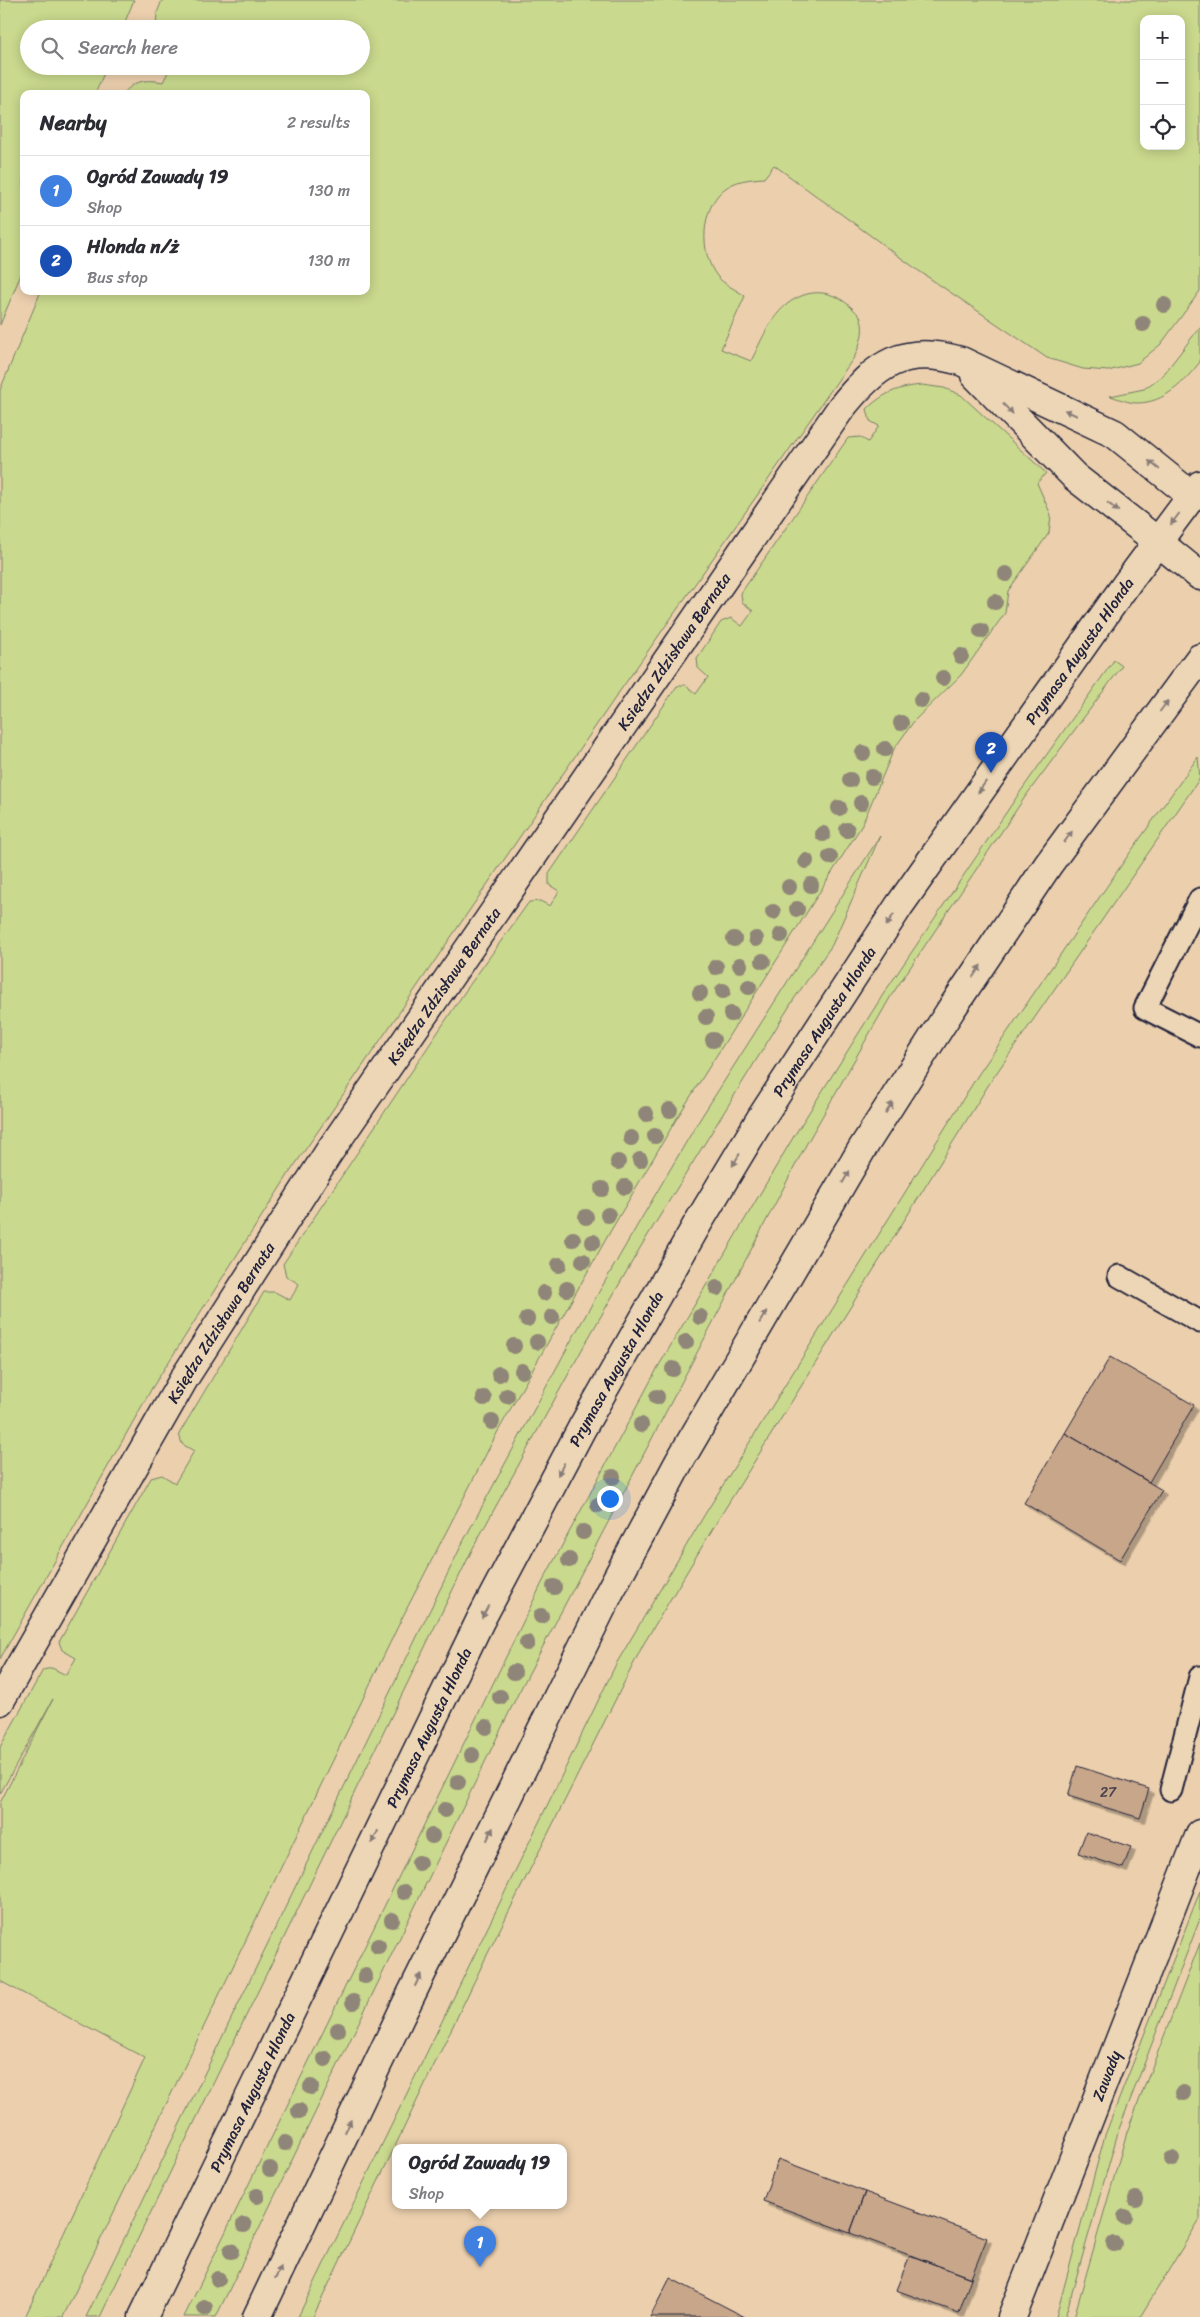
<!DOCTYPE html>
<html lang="en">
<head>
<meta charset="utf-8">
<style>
  :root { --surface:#fff; --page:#f2f2f3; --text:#2b2b33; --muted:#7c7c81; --line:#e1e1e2; --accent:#1f6fb2 }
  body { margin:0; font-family:Sriracha,sans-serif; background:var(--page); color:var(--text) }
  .controls { position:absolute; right:15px; top:15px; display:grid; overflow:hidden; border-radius:10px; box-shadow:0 2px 12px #0003 }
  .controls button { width:45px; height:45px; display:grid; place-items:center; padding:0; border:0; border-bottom:1px solid var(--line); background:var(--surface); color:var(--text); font:25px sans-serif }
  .you { position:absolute; left:609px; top:1498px; width:18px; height:18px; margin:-12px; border:4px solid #fff; border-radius:50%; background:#1a73e8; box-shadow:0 0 0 8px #1a73e833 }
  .badge { display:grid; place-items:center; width:32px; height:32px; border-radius:50%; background:var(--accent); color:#fff; font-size:16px; font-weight:700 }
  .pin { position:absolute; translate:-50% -41px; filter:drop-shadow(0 1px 2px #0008) }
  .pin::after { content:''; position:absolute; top:26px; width:18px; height:15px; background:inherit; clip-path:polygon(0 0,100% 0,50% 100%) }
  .popup { position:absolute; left:392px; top:2144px; width:175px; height:65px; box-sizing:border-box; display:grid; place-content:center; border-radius:10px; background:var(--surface); filter:drop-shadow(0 1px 4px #0005); font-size:16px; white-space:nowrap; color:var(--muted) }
  .popup b { font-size:19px; color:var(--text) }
  .popup::after { content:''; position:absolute; left:50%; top:100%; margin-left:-10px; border:10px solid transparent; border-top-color:var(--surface) }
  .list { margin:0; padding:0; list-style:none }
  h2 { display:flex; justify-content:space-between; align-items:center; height:65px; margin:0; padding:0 20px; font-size:21px }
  h2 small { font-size:16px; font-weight:400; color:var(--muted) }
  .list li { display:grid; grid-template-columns:32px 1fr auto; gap:15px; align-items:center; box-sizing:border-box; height:70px; padding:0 20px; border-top:1px solid var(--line) }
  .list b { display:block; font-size:19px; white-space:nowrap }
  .list p { margin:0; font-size:16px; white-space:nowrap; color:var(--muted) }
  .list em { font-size:16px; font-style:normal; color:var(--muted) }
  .icon { flex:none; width:28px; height:28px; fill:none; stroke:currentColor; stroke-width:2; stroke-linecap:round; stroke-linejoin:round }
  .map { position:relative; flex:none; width:1200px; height:2317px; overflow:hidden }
  .search { position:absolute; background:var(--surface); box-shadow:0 2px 12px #0003; left:20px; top:20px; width:350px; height:55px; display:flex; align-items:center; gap:12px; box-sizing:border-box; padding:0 18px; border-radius:28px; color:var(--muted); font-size:19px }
  .panel { position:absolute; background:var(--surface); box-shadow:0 2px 12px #0003; left:20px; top:90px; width:350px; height:205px; border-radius:10px }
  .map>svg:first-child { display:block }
  .green { fill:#c9d98d; stroke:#767e64; fill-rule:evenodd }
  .building { fill:#c7a68a; stroke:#22223b; filter:url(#shadow) }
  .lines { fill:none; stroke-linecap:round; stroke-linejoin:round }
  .service-casing { stroke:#22223b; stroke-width:25 }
  .minor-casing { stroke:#22223b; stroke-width:31 }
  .tertiary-casing { stroke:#22223b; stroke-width:31 }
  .secondary-casing { stroke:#22223b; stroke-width:31 }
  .service { stroke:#edd6b6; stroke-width:21 }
  .minor { stroke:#edd6b6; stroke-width:28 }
  .tertiary { stroke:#edd6b6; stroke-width:28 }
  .secondary { stroke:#edd6b6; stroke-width:28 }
  .tree { fill:#8f8578 }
  .oneway { fill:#887c78 }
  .labels { text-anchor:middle; stroke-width:4; stroke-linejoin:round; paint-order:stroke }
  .number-label { font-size:14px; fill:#4b434f }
  .street-label { font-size:16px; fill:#22223b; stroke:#edd6b6 }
</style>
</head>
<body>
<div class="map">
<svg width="1200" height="2317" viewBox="0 0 1200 2317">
  <defs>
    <filter id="shadow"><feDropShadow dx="4.5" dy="4.5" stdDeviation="0" flood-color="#0004"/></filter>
  </defs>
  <rect width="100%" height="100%" fill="#ecd0ae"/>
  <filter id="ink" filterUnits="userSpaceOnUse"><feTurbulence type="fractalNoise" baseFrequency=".02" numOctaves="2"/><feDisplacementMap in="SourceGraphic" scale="10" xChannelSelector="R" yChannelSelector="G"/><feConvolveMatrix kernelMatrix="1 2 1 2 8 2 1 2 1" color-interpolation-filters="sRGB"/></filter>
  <g filter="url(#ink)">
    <!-- green -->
    <path class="green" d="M0 0H134L122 29H29V66H107L95 94H24V267L0 325Z
      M162 0H1200V291L1161 344 1138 363 1108 371 1083 369 1047 358 919 271 774 165 764 178C750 179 735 180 723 190 701 209 699 253 717 276 723 284 737 290 745 296L721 349 751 361C762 340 772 311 795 299 816 287 838 293 854 310 856 312 860 315 861 319 865 332 860 344 855 356L615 698 290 1172 152 1388 0 1659V390L41 291H366V94H123C135 80 146 79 163 82L171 66H361V29H156L157 13ZM1144 19H1181V146H1144Z
      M1200 327V362C1184 382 1165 403 1137 403 1128 403 1118 398 1110 396L1144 389 1163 375Z
      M922 385 944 388 961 395 1046 473 1037 483 1051 515 1049 533 1008 591 1005 613 961 675 914 721 894 749 862 825 677 1118 610 1232 497 1433 403 1616 63 2317H25L145 2058 0 1981V1803L53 1699 0 1794V1747L43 1670 52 1668 66 1675 76 1658 62 1650 59 1642 151 1478 162 1475 175 1483 194 1451 182 1444 179 1434 264 1292H275L290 1300 299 1284 286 1276 283 1264 466 990 529 902 540 901 550 906 559 891 549 885V874L677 686 686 685 696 694 708 677 698 668 697 658 721 622 731 618 742 626 753 611 742 602 741 593 848 438 860 437 868 442 879 426 870 421 867 409C883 393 899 387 922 385Z
      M1114 660 1122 666 1025 797 891 996 807 1143 518 1694 216 2317H184L543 1581 658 1367 794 1136 884 993 1018 795Z
      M1198 757 1200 778 991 1081 718 1520 643 1645 487 1955 313 2317H298L616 1664 705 1514 978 1075 1129 854Z
      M880 836 832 945 794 999 640 1248 585 1344 473 1548 100 2317H86L464 1540 572 1339 627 1243 695 1127Z
      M1200 1891V1919L1119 2129 1065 2317H1056L1105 2135Z
      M1200 1943V2219L1140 2317H1074L1127 2132Z"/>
    <!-- building -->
    <path class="building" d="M1110 1357 1194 1405 1149 1482 1065 1433Z
      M1065 1433 1162 1490 1120 1560 1024 1503Z
      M1077 1766 1149 1789 1140 1818 1068 1796Z
      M1086 1832 1131 1847 1123 1868 1078 1853Z
      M778 2159 865 2192 850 2233 763 2201Z
      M865 2192 987 2238 971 2278 850 2233Z
      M910 2255 971 2278 959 2313 896 2290Z
      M670 2278 745 2317H650Z"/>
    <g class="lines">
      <!-- service casing -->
      <g class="service-casing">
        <path id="service" d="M1200 899 1145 1008 1200 1036
          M1119 1276 1200 1322
          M1171 1790 1200 1677"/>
      </g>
      <!-- minor casing -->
      <g class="minor-casing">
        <g id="minor">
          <path d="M975 375 1075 477 1157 541"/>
          <path id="s1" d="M0 1701 185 1377 329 1152 841 408C876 364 904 344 961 361L1115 434 1192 496"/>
          <path id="s2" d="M1012 2317 1200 1834"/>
        </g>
      </g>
      <!-- tertiary casing -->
      <g class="tertiary-casing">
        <path id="tertiary" d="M1157 541 1200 576"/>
      </g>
      <!-- secondary casing -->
      <g class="secondary-casing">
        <g id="secondary">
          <path id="s3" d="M143 2317 480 1621 582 1428 698 1223 761 1118 899 906 1127 583 1200 485"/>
          <path d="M257 2317 401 2015 609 1593 679 1462 862 1149 952 1008 1048 865 1200 658"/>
        </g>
      </g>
      <!-- service -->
      <use href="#service" class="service"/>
      <!-- minor -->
      <use href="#minor" class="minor"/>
      <!-- tertiary -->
      <use href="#tertiary" class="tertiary"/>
      <!-- secondary -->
      <use href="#secondary" class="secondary"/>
    </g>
    <!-- trees -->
    <g class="tree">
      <circle cx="1164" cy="305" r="8"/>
      <circle cx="1143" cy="324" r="8"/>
      <circle cx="1006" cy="574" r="8"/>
      <circle cx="995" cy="602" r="8"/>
      <circle cx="981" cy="631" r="8"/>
      <circle cx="961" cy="656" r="8"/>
      <circle cx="943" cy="678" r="8"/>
      <circle cx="921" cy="700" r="8"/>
      <circle cx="901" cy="723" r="8"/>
      <circle cx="885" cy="749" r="8"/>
      <circle cx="863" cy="753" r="8"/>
      <circle cx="872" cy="777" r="8"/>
      <circle cx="850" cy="780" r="8"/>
      <circle cx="861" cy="803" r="8"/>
      <circle cx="839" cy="808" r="8"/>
      <circle cx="847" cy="830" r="8"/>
      <circle cx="823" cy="834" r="8"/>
      <circle cx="830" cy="857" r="8"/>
      <circle cx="806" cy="861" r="8"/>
      <circle cx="811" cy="885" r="8"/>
      <circle cx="789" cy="887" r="8"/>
      <circle cx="797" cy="909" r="8"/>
      <circle cx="773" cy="912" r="8"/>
      <circle cx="781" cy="935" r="8"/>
      <circle cx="734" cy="939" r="8"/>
      <circle cx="756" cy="939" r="8"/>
      <circle cx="763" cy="961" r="8"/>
      <circle cx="740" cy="965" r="8"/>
      <circle cx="716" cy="967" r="8"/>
      <circle cx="749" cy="987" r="8"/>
      <circle cx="723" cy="991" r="8"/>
      <circle cx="700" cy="993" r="8"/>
      <circle cx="731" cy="1014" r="8"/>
      <circle cx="706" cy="1017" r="8"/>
      <circle cx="713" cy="1040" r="8"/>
      <circle cx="670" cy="1110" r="8"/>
      <circle cx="646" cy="1114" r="8"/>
      <circle cx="655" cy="1136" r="8"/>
      <circle cx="631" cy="1138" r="8"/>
      <circle cx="640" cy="1160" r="8"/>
      <circle cx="618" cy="1162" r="8"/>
      <circle cx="625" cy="1187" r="8"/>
      <circle cx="602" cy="1189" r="8"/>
      <circle cx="608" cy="1215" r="8"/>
      <circle cx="586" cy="1217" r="8"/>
      <circle cx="573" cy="1239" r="8"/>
      <circle cx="593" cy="1242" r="8"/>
      <circle cx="583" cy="1261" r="8"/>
      <circle cx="559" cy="1265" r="8"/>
      <circle cx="717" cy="1288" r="8"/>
      <circle cx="567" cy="1289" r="8"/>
      <circle cx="544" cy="1293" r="8"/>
      <circle cx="552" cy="1317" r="8"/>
      <circle cx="700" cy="1317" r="8"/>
      <circle cx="527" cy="1319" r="8"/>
      <circle cx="537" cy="1342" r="8"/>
      <circle cx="686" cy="1342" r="8"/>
      <circle cx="514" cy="1346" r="8"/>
      <circle cx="673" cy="1369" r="8"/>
      <circle cx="522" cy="1371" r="8"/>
      <circle cx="499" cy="1374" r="8"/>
      <circle cx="507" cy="1396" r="8"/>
      <circle cx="657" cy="1397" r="8"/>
      <circle cx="484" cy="1398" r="8"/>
      <circle cx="492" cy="1422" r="8"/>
      <circle cx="641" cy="1425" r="8"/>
      <circle cx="613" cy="1477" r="8"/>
      <circle cx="598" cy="1505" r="8"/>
      <circle cx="583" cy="1532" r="8"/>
      <circle cx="569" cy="1560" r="8"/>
      <circle cx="554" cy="1587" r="8"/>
      <circle cx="541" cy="1616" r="8"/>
      <circle cx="527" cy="1643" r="8"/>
      <circle cx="514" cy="1672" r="8"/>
      <circle cx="500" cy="1697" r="8"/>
      <circle cx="486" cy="1727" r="8"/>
      <circle cx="472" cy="1755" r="8"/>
      <circle cx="458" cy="1782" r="8"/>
      <circle cx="445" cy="1810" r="8"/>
      <circle cx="432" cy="1836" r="8"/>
      <circle cx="419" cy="1863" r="8"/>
      <circle cx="404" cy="1892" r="8"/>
      <circle cx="392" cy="1920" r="8"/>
      <circle cx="378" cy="1946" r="8"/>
      <circle cx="365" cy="1976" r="8"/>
      <circle cx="353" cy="2002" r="8"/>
      <circle cx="338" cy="2030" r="8"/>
      <circle cx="325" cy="2059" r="8"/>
      <circle cx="311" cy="2087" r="8"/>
      <circle cx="1183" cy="2093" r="8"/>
      <circle cx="299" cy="2111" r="8"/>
      <circle cx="285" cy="2143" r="8"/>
      <circle cx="1172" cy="2159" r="8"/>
      <circle cx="270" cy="2169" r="8"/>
      <circle cx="257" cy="2196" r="8"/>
      <circle cx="1136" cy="2199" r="8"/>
      <circle cx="1125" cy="2217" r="8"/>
      <circle cx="244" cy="2225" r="8"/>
      <circle cx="1114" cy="2244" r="8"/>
      <circle cx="231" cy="2251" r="8"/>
      <circle cx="218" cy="2279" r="8"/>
      <circle cx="205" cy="2308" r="8"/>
    </g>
    <!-- one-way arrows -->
    <defs><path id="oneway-solid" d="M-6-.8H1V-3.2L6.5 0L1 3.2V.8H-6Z" transform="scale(1.25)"/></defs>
    <g class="oneway">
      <use href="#oneway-solid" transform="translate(1008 409) rotate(46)"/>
      <use href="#oneway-solid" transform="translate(1071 413) rotate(-155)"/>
      <use href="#oneway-solid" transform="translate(1154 465) rotate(-141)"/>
      <use href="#oneway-solid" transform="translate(1113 507) rotate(38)"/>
      <use href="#oneway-solid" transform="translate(1175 519) rotate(127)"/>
      <use href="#oneway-solid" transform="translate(1164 706) rotate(-53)"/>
      <use href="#oneway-solid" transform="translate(982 787) rotate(125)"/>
      <use href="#oneway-solid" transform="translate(1068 837) rotate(-54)"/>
      <use href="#oneway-solid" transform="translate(890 920) rotate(123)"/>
      <use href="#oneway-solid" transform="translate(977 971) rotate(-56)"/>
      <use href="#oneway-solid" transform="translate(889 1108) rotate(-57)"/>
      <use href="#oneway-solid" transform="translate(736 1160) rotate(121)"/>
      <use href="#oneway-solid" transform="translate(846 1177) rotate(-60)"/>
      <use href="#oneway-solid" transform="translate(763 1317) rotate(-59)"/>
      <use href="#oneway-solid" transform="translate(561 1469) rotate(118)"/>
      <use href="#oneway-solid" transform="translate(485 1612) rotate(118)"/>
      <use href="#oneway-solid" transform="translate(490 1834) rotate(-64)"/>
      <use href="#oneway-solid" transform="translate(375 1837) rotate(116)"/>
      <use href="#oneway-solid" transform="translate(418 1980) rotate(-64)"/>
      <use href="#oneway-solid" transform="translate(348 2126) rotate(-65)"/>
      <use href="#oneway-solid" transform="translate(278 2273) rotate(-65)"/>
    </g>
  </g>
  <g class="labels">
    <!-- number labels -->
    <g class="number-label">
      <text x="1108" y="1797">27</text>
    </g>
    <!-- street labels -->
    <g class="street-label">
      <text dy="6" stroke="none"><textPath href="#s3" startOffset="1915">Prymasa Augusta Hlonda</textPath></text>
      <text dy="6" stroke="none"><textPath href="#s1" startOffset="1248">Księdza Zdzisława Bernata</textPath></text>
      <text dy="6" stroke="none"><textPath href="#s1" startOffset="842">Księdza Zdzisława Bernata</textPath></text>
      <text dy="6" stroke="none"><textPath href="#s3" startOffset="1465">Prymasa Augusta Hlonda</textPath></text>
      <text dy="6" stroke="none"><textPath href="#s1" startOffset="438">Księdza Zdzisława Bernata</textPath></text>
      <text dy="6" stroke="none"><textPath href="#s3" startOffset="1060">Prymasa Augusta Hlonda</textPath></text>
      <text dy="6" stroke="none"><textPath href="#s3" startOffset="655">Prymasa Augusta Hlonda</textPath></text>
      <text dy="6" stroke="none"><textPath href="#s2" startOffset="259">Zawady</textPath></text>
      <text dy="6" stroke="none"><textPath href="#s3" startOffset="250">Prymasa Augusta Hlonda</textPath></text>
    </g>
  </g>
</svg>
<div class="controls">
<button>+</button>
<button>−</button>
<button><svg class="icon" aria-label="locate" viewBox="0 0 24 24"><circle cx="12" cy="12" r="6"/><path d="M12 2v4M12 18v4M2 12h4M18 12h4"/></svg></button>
</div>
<div class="you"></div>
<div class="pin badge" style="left:480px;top:2267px;background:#3f7fe0">1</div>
<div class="popup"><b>Ogród Zawady 19</b>Shop</div>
<div class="pin badge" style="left:991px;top:773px;background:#1a4fb4">2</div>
<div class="search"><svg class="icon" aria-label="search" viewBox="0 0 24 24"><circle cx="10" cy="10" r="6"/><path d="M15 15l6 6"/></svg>Search here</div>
<section class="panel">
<h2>Nearby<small>2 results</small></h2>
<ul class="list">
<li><span class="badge" style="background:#3f7fe0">1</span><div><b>Ogród Zawady 19</b><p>Shop</p></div><em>130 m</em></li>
<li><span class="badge" style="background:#1a4fb4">2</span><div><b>Hlonda n/ż</b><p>Bus stop</p></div><em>130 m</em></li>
</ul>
</section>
</div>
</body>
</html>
